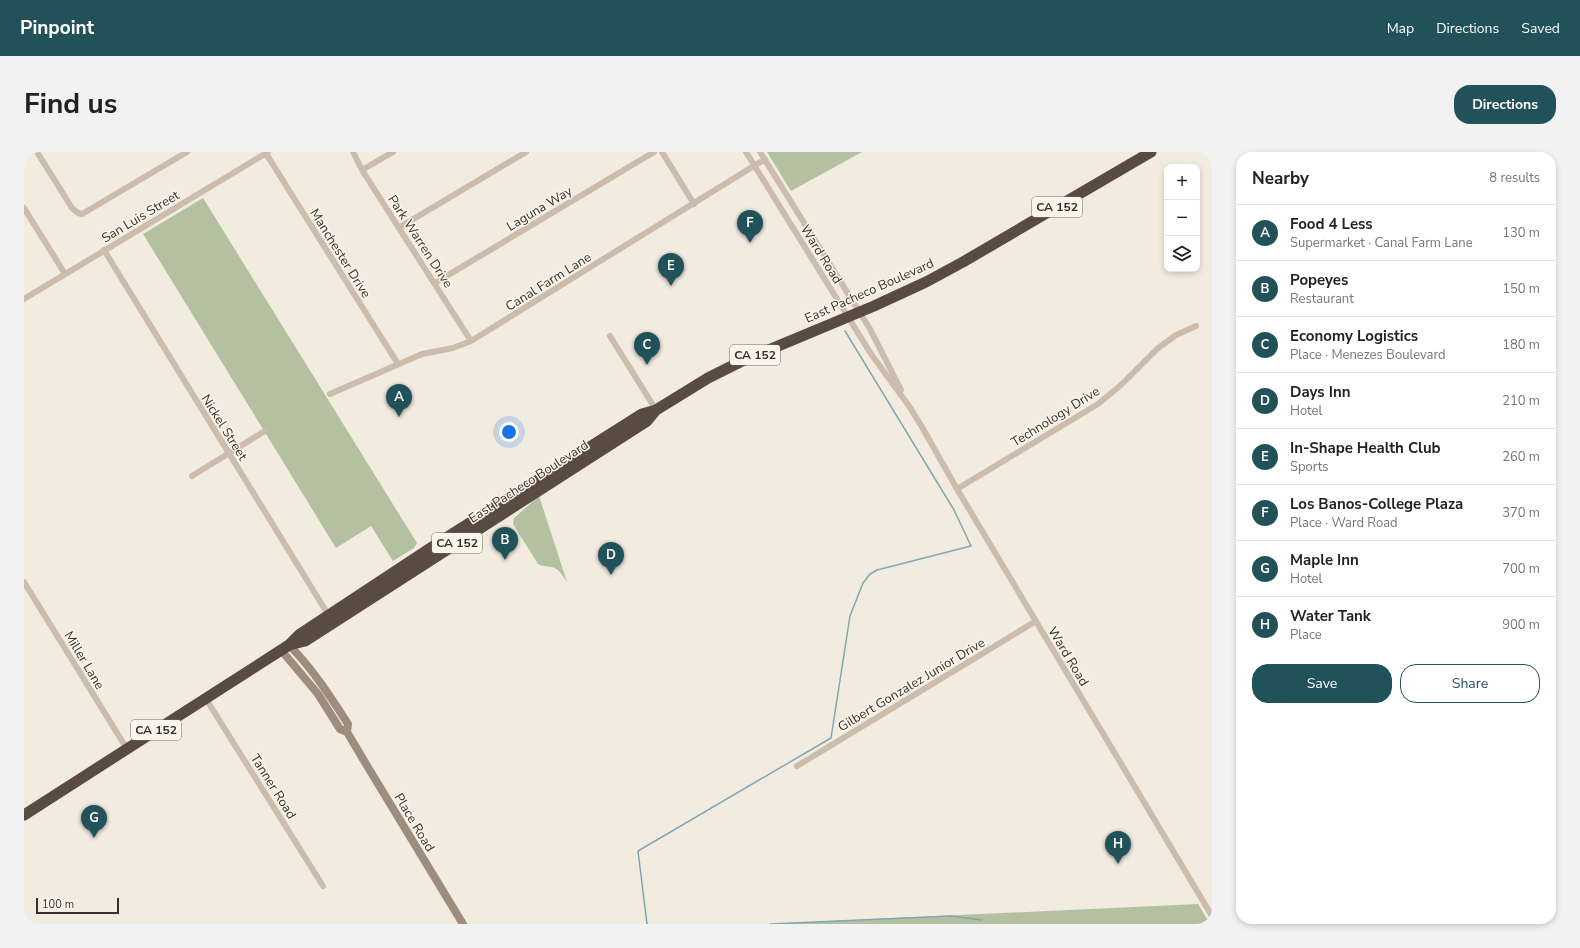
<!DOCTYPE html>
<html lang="en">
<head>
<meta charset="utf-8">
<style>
  :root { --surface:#fff; --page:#f2f2f2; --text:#222; --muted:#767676; --line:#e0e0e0; --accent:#215159 }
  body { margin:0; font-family:"Nunito Sans",sans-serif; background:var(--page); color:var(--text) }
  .controls { position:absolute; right:12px; top:12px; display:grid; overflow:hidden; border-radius:8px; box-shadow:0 2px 6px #0003 }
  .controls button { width:36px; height:36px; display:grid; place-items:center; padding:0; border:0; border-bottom:1px solid var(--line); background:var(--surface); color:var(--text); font:20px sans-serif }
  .scale { position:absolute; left:12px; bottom:10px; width:83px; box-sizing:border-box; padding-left:4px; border:2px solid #39302a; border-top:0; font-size:11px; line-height:14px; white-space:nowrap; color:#39302a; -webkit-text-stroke:3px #faf5ec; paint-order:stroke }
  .you { position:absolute; left:485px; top:280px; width:14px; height:14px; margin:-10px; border:3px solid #fff; border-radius:50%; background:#1a73e8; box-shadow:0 0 0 6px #1a73e833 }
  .badge { display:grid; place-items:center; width:26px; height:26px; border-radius:50%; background:var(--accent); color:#fff; font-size:13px; font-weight:700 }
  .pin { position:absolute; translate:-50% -33px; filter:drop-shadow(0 1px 2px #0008) }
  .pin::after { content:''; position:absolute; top:21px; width:14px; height:12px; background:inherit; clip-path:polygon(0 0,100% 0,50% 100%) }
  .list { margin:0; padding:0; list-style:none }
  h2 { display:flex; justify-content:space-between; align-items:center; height:52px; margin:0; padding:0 16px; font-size:17px }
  h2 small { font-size:13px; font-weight:400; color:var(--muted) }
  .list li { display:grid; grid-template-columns:26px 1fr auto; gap:12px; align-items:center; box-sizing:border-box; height:56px; padding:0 16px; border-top:1px solid var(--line) }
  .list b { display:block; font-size:15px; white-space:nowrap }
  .list p { margin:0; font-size:13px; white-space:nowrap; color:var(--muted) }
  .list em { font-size:13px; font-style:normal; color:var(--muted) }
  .actions { display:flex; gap:8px; padding:12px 16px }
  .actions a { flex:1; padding:9px 0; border:1px solid var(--accent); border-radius:16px; text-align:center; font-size:14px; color:var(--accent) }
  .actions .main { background:var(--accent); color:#fff }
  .icon { flex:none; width:22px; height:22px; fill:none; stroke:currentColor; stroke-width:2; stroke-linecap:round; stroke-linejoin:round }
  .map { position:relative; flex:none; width:1188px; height:772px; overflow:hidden; border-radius:16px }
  header { display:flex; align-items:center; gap:24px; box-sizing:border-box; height:56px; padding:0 20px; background:var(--accent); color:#fff }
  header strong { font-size:19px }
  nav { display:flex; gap:22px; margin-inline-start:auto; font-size:14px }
  .intro { display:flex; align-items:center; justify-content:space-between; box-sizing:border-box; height:96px; padding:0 24px }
  h1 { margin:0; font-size:28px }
  .button { padding:10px 18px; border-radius:16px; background:var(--accent); color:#fff; font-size:14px; font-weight:700 }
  main { display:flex; gap:24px; padding:0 24px }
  aside { flex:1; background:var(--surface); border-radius:16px; box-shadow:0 2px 6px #0003 }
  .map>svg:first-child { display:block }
  .green { fill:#b4c1a0 }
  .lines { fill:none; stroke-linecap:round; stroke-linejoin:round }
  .stream { stroke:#7fa9af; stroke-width:1.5 }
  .street { stroke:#cbbcac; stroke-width:6 }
  .secondary { stroke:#9e8c7d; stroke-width:8 }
  .highway { stroke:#594b42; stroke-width:11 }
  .labels { text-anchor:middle; stroke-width:3; stroke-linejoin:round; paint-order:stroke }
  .shield { fill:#faf5ec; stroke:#736b64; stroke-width:1 }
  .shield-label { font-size:12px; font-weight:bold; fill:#39302a }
  .street-label { font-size:13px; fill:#39302a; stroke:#faf5ec }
</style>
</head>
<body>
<header>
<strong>Pinpoint</strong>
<nav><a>Map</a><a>Directions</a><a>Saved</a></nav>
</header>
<div class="intro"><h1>Find us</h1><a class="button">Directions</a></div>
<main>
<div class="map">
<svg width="1188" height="772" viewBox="0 0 1188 772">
  <rect width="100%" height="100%" fill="#f2ebe0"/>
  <!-- green -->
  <path class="green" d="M743 0H838L767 39Z
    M179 46 393 391 390 396 369 409 347 374 312 396 119 82Z
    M515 344 543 430C539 424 535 417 528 415 523 414 519 415 514 412L489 372 490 366Z
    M1174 752 1186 772H743Z"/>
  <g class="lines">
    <!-- stream -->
    <path class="stream" d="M623 772 614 699 807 586 826 464 839 431 846 422 853 418 947 394 930 358 821 179
      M746 772 927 764 958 768"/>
    <!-- street -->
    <path class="street" d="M13 0 48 56 54 61 58 62 163 0
      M241 0 374 212
      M329 0 338 18 447 189
      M638 0 670 52
      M722 0 847 202 885 254 898 275 933 337 1188 764
      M736 0 846 177 877 238
      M338 18 369 0
      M0 56 41 122
      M376 75 502 0
      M80 98 305 464
      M411 131 630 0
      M0 147 244 0
      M586 184 632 258
      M306 242 398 202 429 196 447 189 741 7
      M168 324 241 279
      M933 337 1074 252 1097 233 1133 197 1152 183 1172 174
      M0 430 103 597
      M182 547 299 734
      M773 614 1012 469"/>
    <!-- secondary -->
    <path class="secondary" d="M265 493C288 516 306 544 324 572L323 580 345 617 439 772
      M257 498 294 542 316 577 323 580"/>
    <!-- highway -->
    <path class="highway" d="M265 493 281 489 623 269 632 258
      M0 663 265 493 276 482 417 389 618 262 632 258 684 226 716 210 850 154 902 130 939 110 1127 0"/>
  </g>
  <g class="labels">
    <!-- shield labels -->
    <g class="shield">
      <rect x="1008" y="45" width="50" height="20" rx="3"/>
      <rect x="706" y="193" width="50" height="20" rx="3"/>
      <rect x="408" y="381" width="50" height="20" rx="3"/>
      <rect x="107" y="568" width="50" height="20" rx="3"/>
    </g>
    <g class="shield-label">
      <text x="1033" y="59">CA 152</text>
      <text x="731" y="207">CA 152</text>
      <text x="433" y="395">CA 152</text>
      <text x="132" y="582">CA 152</text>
    </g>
    <!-- street labels -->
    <g class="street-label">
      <text transform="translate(515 56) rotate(-31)" y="5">Laguna Way</text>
      <text transform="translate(116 64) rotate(-31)" y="5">San Luis Street</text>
      <text transform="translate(397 89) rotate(57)" y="5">Park Warren Drive</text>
      <text transform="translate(317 101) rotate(58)" y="5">Manchester Drive</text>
      <text transform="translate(798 102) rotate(58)" y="5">Ward Road</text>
      <text transform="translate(524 129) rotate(-32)" y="5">Canal Farm Lane</text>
      <text transform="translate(845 138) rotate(-24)" y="5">East Pacheco Boulevard</text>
      <text transform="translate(1031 264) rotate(-32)" y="5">Technology Drive</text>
      <text transform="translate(201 275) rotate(58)" y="5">Nickel Street</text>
      <text transform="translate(504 329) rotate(-33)" y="5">East Pacheco Boulevard</text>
      <text transform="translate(1045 504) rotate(59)" y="5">Ward Road</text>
      <text transform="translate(61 508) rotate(59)" y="5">Miller Lane</text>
      <text transform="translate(887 532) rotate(-31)" y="5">Gilbert Gonzalez Junior Drive</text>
      <text transform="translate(250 634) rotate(58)" y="5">Tanner Road</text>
      <text transform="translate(391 670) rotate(59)" y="5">Place Road</text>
    </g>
  </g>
</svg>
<div class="controls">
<button>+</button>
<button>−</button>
<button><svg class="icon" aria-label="layers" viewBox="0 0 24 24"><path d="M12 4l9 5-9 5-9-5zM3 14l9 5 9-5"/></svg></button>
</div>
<div class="scale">100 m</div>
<div class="you"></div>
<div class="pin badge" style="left:375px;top:265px">A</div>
<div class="pin badge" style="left:481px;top:408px">B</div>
<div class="pin badge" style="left:623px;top:213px">C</div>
<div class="pin badge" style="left:587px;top:423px">D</div>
<div class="pin badge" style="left:647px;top:134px">E</div>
<div class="pin badge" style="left:726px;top:91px">F</div>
<div class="pin badge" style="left:70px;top:686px">G</div>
<div class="pin badge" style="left:1094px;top:712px">H</div>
</div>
<aside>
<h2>Nearby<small>8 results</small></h2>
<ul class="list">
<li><span class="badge">A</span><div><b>Food 4 Less</b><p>Supermarket · Canal Farm Lane</p></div><em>130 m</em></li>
<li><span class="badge">B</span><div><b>Popeyes</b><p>Restaurant</p></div><em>150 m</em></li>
<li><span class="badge">C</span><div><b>Economy Logistics</b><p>Place · Menezes Boulevard</p></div><em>180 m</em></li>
<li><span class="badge">D</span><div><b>Days Inn</b><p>Hotel</p></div><em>210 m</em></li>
<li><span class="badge">E</span><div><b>In-Shape Health Club</b><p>Sports</p></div><em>260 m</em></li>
<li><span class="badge">F</span><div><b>Los Banos-College Plaza</b><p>Place · Ward Road</p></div><em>370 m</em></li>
<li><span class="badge">G</span><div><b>Maple Inn</b><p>Hotel</p></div><em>700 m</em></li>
<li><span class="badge">H</span><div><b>Water Tank</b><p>Place</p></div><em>900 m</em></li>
</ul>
<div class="actions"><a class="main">Save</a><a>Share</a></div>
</aside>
</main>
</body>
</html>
